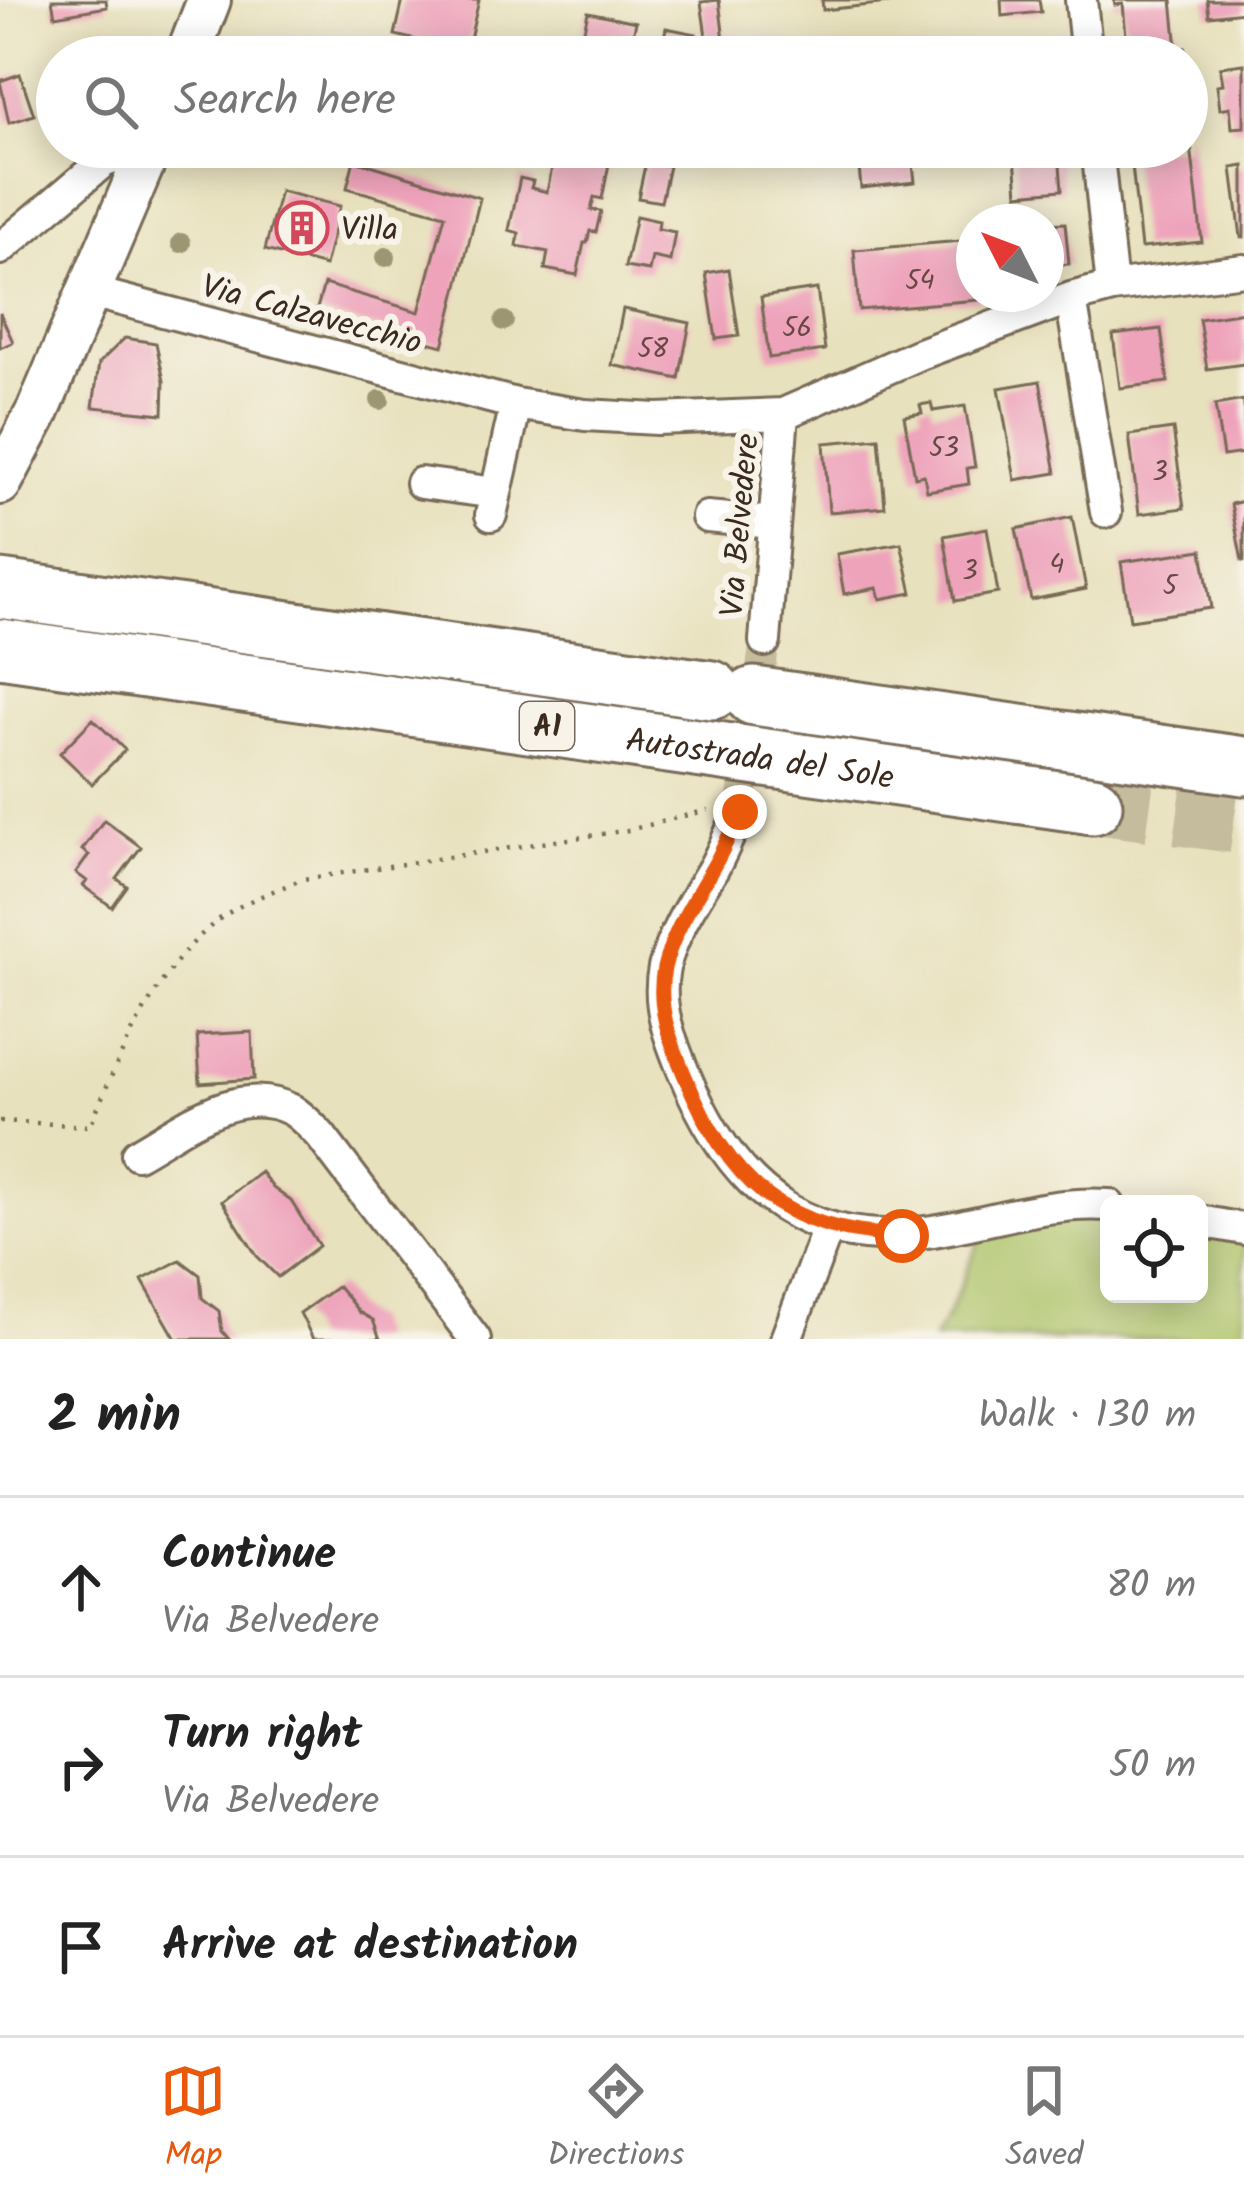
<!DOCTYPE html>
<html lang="en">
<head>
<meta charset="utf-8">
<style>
  :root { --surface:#fff; --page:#f6f6f6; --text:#222; --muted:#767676; --line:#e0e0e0; --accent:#ea580c }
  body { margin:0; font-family:Kalam,sans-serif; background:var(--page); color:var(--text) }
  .controls { position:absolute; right:36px; bottom:36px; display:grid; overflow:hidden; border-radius:18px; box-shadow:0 6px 30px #0003 }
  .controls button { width:108px; height:108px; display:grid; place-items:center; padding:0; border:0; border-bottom:3px solid var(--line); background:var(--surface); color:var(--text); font:60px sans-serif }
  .compass { position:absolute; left:956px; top:204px; width:108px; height:108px; border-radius:50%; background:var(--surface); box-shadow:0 6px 30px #0003; rotate:312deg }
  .stop { position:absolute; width:36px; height:36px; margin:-27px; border:9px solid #ea580c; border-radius:50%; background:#fff }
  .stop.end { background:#ea580c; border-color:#fff; box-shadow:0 3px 12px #0008 }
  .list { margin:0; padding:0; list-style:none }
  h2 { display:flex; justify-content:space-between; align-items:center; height:156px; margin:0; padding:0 48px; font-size:51px }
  h2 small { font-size:39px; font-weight:400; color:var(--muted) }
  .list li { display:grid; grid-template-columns:78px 1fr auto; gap:36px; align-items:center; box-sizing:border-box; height:180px; padding:0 48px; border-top:3px solid var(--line) }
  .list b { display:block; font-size:45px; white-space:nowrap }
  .list p { margin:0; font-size:39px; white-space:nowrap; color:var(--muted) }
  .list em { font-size:39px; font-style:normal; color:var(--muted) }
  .icon { flex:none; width:66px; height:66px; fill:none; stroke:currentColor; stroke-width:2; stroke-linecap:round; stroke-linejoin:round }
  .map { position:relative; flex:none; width:1244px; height:1339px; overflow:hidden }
  .search { position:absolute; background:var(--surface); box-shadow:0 6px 30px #0003; left:36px; right:36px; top:36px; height:132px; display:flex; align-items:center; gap:30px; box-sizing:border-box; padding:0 42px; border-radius:66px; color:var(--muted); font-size:45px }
  .sheet { height:696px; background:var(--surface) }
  nav { display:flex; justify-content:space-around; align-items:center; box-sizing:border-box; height:168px; border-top:3px solid var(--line); background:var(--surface); font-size:33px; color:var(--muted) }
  nav a { display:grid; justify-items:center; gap:6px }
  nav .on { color:var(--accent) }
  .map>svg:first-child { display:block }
  .green { fill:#adc368; stroke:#747643; stroke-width:3 }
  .building { fill:#eea3bb }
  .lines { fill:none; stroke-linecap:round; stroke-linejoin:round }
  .minor-tunnel { stroke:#c5bc9d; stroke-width:30; stroke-dasharray:30 15; stroke-linecap:butt }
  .motorway-tunnel { stroke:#c5bc9d; stroke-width:57; stroke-dasharray:57 28; stroke-linecap:butt }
  .minor-casing { stroke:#786a56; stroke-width:36 }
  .secondary-casing { stroke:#786a56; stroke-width:48 }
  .motorway-casing { stroke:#786a56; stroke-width:63 }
  .path { stroke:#786a56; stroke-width:4.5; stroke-dasharray:3 9; stroke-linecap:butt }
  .minor { stroke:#fff; stroke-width:30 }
  .secondary { stroke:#fff; stroke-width:42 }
  .motorway { stroke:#fff; stroke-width:57 }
  .tree { fill:#9c9672 }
  .route { stroke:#ea580c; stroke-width:15 }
  .labels { text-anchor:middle; stroke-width:12; stroke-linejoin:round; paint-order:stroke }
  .number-label { font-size:27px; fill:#684845 }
  .shield { fill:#f7f3e8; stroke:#73665b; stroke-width:3 }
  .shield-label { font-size:30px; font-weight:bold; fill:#3b2a1e }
  .poi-label { font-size:33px; fill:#3b2a1e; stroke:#f7f3e8; text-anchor:start }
  .street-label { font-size:33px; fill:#3b2a1e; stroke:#f7f3e8 }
</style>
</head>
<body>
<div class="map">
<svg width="1244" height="1339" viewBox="0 0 1244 1339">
  <rect width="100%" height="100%" fill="#f7f3e8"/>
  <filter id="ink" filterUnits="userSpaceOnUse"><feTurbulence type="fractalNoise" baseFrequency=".00833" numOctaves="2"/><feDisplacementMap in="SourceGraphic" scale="24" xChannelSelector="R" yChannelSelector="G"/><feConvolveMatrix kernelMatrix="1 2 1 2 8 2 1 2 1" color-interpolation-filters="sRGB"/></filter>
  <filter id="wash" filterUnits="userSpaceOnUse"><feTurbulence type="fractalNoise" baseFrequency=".004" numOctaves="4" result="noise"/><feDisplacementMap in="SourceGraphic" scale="48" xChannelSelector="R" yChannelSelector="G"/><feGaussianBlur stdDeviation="2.7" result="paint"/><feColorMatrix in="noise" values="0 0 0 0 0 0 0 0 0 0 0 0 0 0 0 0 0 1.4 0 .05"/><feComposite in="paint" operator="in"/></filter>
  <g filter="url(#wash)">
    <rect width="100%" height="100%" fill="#e8e1bd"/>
    <!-- green -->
    <path class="green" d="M1109 1206V1294H1199V1222L1244 1231V1339H933L948 1315 989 1218Z"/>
    <g id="blocks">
      <!-- building -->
      <path class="building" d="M52 0H106L107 7 55 16Z
        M403 0H479L467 52 395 35Z
        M719 0 726 57H709L701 2Z
        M822 0H889V3L823 10Z
        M1001 0H1039L1041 12 1002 16Z
        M1114 0H1172L1177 49 1185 48 1186 57H1119L1117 37 1126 36 1123 4 1115 5Z
        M1207 0H1244V12L1209 16Z
        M588 12 636 22 628 57H578Z
        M666 28 696 34 693 48 705 51 704 57H660Z
        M110 43 114 57H69V56Z
        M1047 47V57H1004L1003 50Z
        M1244 64V127L1232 128 1230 107 1220 109 1217 85 1223 84 1220 67Z
        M20 74 34 115 9 123 0 81Z
        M1187 137H1190L1202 242 1141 248 1130 147H1187Z
        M857 147H911L915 182 861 188Z
        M556 148 610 159 602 199 594 197 591 210 601 211 596 232 590 231 587 243H584L577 275 545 269 548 252 517 246 519 233 509 230 520 178 533 181 531 188 547 192Z
        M1059 153 1062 190 1018 194 1015 157Z
        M354 160 480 198 443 346 316 312 324 284 419 312 445 215 347 188Z
        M646 161 669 166 661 202 638 198Z
        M1244 166V237H1241L1232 168Z
        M280 191 340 206 325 266 265 250Z
        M636 216 659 221 658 229 675 232 670 261 652 257 649 271 625 267Z
        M1065 223 1069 264 1046 266V224Z
        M974 240V294H978V300L859 310 854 250Z
        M729 269 739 336 716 339 706 273Z
        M817 289 825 350 769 358 761 297Z
        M623 309 690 323 679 379 612 365Z
        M1244 312V364L1207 369 1199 319Z
        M0 313 13 342 0 348Z
        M1161 329 1168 382 1120 388 1113 335Z
        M125 338 156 343 164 381 163 414 93 407 99 363Z
        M1040 381 1056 473 1015 480 999 388Z
        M1244 400V453L1223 456 1215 405Z
        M931 403 933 411 965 406 975 467 967 468 969 484 927 491 924 475 915 477 904 416 922 413 920 405Z
        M1173 429 1184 508 1139 514 1129 435Z
        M879 438 885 507 829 512 824 443Z
        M1244 501V561H1242L1231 504Z
        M1072 517 1086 589 1031 600 1016 529Z
        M987 528 998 593 955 601 944 536Z
        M901 543 912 593 880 599 877 588 844 594 837 554Z
        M1202 550 1211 608 1130 620 1121 562Z
        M93 719 125 750 92 784 60 753Z
        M104 820 141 847 117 879 127 886 112 907 83 886 87 881 76 873 89 855 82 850Z
        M252 1032 254 1079 200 1083 197 1035Z
        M261 1172 273 1188 291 1201 319 1246 278 1277 257 1256 222 1201Z
        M180 1260 200 1275 202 1298 219 1311 222 1331 229 1339H176L142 1280Z
        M338 1286 359 1312 373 1320 380 1339H313L300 1313Z"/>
    </g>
  </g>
  <g filter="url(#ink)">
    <use href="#blocks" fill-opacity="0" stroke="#786a56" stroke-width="3"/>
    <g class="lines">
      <!-- minor-tunnel -->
      <path class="minor-tunnel" d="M740 811 765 641"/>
      <!-- motorway-tunnel -->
      <path class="motorway-tunnel" d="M1093 805 1244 826"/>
      <!-- minor casing -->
      <g class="minor-casing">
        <path id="minor" d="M1081 0 1087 57
          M1097 147 1112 287
          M0 249 104 161 150 148
          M91 292 516 404 585 415 657 419 783 414 920 354 1071 298 1112 287 1244 270
          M1071 298 1106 512
          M421 483 496 493
          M491 515 516 404
          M707 517 774 523
          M765 641 783 414
          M740 811C731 831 723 851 713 869 694 901 673 931 664 968 656 1005 670 1039 684 1073 718 1155 770 1225 865 1234 947 1242 1025 1199 1109 1205
          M137 1154C182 1129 238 1082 292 1110 302 1116 312 1127 320 1135L475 1339
          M1199 1221 1244 1229
          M786 1339 828 1228"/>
      </g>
      <!-- secondary casing -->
      <g class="secondary-casing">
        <path id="secondary" d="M187 57 209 0
          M0 483 38 411 150 147"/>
      </g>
      <!-- motorway casing -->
      <g class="motorway-casing">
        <g id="motorway">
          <path d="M0 589 712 690"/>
          <path id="s1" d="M0 648 1093 805"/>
          <path d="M754 696 1244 766"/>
        </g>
      </g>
      <!-- path -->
      <path class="path" d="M0 1121 90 1126C119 1057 153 975 211 926 237 903 272 892 303 879L629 830 708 810"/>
      <!-- minor -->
      <use href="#minor" class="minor"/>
      <!-- secondary -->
      <use href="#secondary" class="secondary"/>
      <!-- motorway -->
      <use href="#motorway" class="motorway"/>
    </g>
    <!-- trees -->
    <g class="tree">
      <circle cx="181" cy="243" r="10"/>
      <circle cx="386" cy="257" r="10"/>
      <circle cx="504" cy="321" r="10"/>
      <circle cx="380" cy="400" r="10"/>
    </g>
  </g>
  <g class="lines" filter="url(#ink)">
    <!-- route -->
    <path class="route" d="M740 812C731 831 723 851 712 869 694 901 673 931 664 968 656 1006 670 1039 684 1074 730 1183 780 1231 902 1236"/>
  </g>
  <!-- icons -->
  <defs>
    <g id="building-ring" transform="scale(2.7)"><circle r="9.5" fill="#f7f3e8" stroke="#d1495b" stroke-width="1.5"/><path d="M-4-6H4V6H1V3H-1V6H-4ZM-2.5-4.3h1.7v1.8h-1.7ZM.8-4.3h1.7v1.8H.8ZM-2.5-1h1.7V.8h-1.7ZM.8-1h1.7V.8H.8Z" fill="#d1495b"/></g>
  </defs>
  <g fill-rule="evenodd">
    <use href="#building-ring" x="302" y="228"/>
  </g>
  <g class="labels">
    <!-- number labels -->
    <g class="number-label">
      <text x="920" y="289">54</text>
      <text x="797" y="336">56</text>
      <text x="653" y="357">58</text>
      <text x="944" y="456">53</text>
      <text x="1160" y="480">3</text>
      <text x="1057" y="573">4</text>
      <text x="970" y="579">3</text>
      <text x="1170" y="594">5</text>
    </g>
    <!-- shield labels -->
    <rect class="shield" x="520" y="702" width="54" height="48" rx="9"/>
    <g class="shield-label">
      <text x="547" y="736">A1</text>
    </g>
    <!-- poi labels -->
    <g class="poi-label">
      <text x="341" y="240">Villa</text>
    </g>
    <!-- street labels -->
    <g class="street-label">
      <text transform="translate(312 313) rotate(15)" y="12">Via Calzavecchio</text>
      <text transform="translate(738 525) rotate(-85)" y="12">Via Belvedere</text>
      <text dy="12" stroke="none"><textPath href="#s1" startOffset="768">Autostrada del Sole</textPath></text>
    </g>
  </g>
</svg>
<div class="controls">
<button><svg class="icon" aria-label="locate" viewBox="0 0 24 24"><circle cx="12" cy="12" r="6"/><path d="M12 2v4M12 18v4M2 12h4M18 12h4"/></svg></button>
</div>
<svg class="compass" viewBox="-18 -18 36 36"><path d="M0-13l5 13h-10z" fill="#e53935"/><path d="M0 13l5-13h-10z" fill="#767676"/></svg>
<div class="stop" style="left:902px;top:1236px"></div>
<div class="stop end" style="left:740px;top:812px"></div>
<div class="search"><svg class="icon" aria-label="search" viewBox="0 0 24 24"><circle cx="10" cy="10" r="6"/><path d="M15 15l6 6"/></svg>Search here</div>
</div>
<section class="sheet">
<h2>2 min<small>Walk · 130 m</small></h2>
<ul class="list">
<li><svg class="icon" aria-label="ahead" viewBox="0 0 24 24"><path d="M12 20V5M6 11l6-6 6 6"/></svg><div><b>Continue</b><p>Via Belvedere</p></div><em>80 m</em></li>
<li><svg class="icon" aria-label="right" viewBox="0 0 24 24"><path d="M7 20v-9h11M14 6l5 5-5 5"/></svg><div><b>Turn right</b><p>Via Belvedere</p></div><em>50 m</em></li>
<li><svg class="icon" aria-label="arrive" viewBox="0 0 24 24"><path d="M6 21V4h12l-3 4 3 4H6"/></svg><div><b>Arrive at destination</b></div></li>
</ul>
</section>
<nav>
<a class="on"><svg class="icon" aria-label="map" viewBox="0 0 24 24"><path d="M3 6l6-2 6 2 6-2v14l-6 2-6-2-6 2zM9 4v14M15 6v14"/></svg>Map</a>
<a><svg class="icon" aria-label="directions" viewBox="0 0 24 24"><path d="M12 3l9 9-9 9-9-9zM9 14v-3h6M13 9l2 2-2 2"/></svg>Directions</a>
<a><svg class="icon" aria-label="saved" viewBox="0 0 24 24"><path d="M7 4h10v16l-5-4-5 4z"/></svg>Saved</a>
</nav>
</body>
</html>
